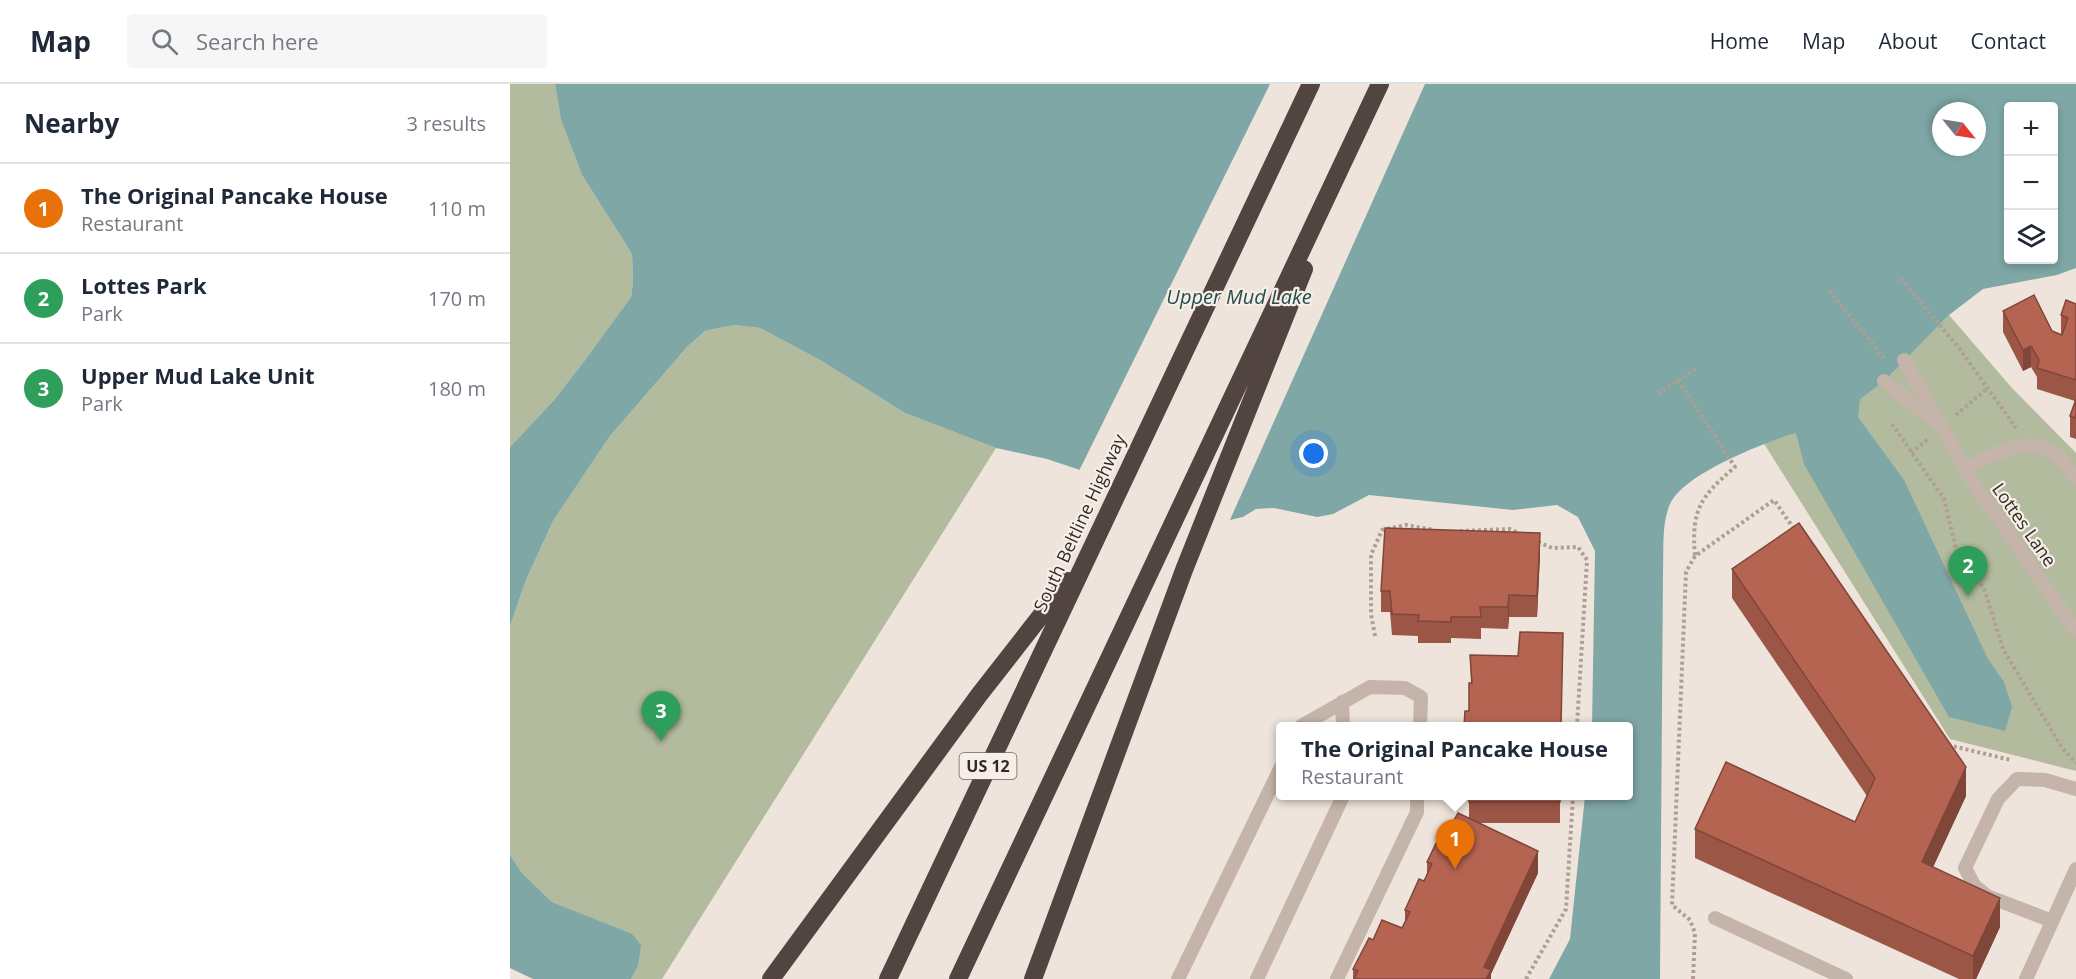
<!DOCTYPE html>
<html lang="en">
<head>
<meta charset="utf-8">
<style>
  :root { --surface:#fff; --page:#f6f6f7; --text:#1f2937; --muted:#747a83; --line:#e0e1e3; --accent:#b45309 }
  body { margin:0; font-family:"Open Sans",sans-serif; background:var(--page); color:var(--text) }
  .controls { position:absolute; right:18px; top:18px; display:grid; overflow:hidden; border-radius:6px; box-shadow:0 3px 9px #0003 }
  .controls button { width:54px; height:54px; display:grid; place-items:center; padding:0; border:0; border-bottom:2px solid var(--line); background:var(--surface); color:var(--text); font:30px sans-serif }
  .compass { position:absolute; left:1422px; top:18px; width:54px; height:54px; border-radius:50%; background:var(--surface); box-shadow:0 3px 9px #0003; rotate:120deg }
  .you { position:absolute; left:804px; top:370px; width:21px; height:21px; margin:-15px; border:4px solid #fff; border-radius:50%; background:#1a73e8; box-shadow:0 0 0 9px #1a73e833 }
  .badge { display:grid; place-items:center; width:39px; height:39px; border-radius:50%; background:var(--accent); color:#fff; font-size:20px; font-weight:700 }
  .pin { position:absolute; translate:-50% -50px; filter:drop-shadow(0 2px 3px #0008) }
  .pin::after { content:''; position:absolute; top:32px; width:21px; height:18px; background:inherit; clip-path:polygon(0 0,100% 0,50% 100%) }
  .popup { position:absolute; left:766px; top:638px; width:357px; height:78px; box-sizing:border-box; display:grid; place-content:center; border-radius:6px; background:var(--surface); filter:drop-shadow(0 2px 4px #0005); font-size:20px; white-space:nowrap; color:var(--muted) }
  .popup b { font-size:22px; color:var(--text) }
  .popup::after { content:''; position:absolute; left:50%; top:100%; margin-left:-12px; border:12px solid transparent; border-top-color:var(--surface) }
  .list { margin:0; padding:0; list-style:none }
  h2 { display:flex; justify-content:space-between; align-items:center; height:78px; margin:0; padding:0 24px; font-size:26px }
  h2 small { font-size:20px; font-weight:400; color:var(--muted) }
  .list li { display:grid; grid-template-columns:39px 1fr auto; gap:18px; align-items:center; box-sizing:border-box; height:90px; padding:0 24px; border-top:2px solid var(--line) }
  .list b { display:block; font-size:22px; white-space:nowrap }
  .list p { margin:0; font-size:20px; white-space:nowrap; color:var(--muted) }
  .list em { font-size:20px; font-style:normal; color:var(--muted) }
  .icon { flex:none; width:33px; height:33px; fill:none; stroke:currentColor; stroke-width:2; stroke-linecap:round; stroke-linejoin:round }
  .map { position:relative; flex:none; width:1566px; height:895px; overflow:hidden }
  header { display:flex; align-items:center; gap:36px; box-sizing:border-box; height:84px; padding:0 30px; background:var(--surface); border-bottom:2px solid var(--line) }
  header strong { font-size:28px }
  nav { display:flex; gap:33px; margin-inline-start:auto; font-size:21px }
  .search { width:420px; height:54px; background:var(--page); display:flex; align-items:center; gap:15px; box-sizing:border-box; padding:0 21px; border-radius:6px; color:var(--muted); font-size:22px }
  main { display:flex }
  aside { flex:1; background:var(--surface) }
  .map>svg:first-child { display:block }
  .green { fill:#b2bb9d }
  .water { fill:#7ea7a6; fill-rule:evenodd }
  .pier { fill:#eee4db }
  .lines { fill:none; stroke-linecap:round; stroke-linejoin:round }
  .path { stroke:#b09e93; stroke-width:4; stroke-dasharray:3 3; stroke-linecap:butt }
  .lane { stroke:#c4b4a9; stroke-width:14 }
  .highway { stroke:#524440; stroke-width:18 }
  .wall { fill:#9c5646 }
  .shaded-wall { fill:#7f4639 }
  .building { fill:#b56451; stroke:#7f4639; stroke-width:1.5 }
  .labels { text-anchor:middle; stroke-width:4.5; stroke-linejoin:round; paint-order:stroke }
  .shield { fill:#f6eee7; stroke:#6d6561; stroke-width:1.5 }
  .shield-label { font-size:16px; font-weight:bold; fill:#322a28 }
  .street-label { font-size:18px; fill:#322a28; stroke:#f6eee7 }
  .water-label { font-size:20px; font-style:italic; fill:#234d4e; stroke:#f6eee7 }
</style>
</head>
<body>
<header>
<strong>Map</strong>
<div class="search"><svg class="icon" aria-label="search" viewBox="0 0 24 24"><circle cx="10" cy="10" r="6"/><path d="M15 15l6 6"/></svg>Search here</div>
<nav><a>Home</a><a>Map</a><a>About</a><a>Contact</a></nav>
</header>
<main>
<aside>
<h2>Nearby<small>3 results</small></h2>
<ul class="list">
<li><span class="badge" style="background:#e8710a">1</span><div><b>The Original Pancake House</b><p>Restaurant</p></div><em>110 m</em></li>
<li><span class="badge" style="background:#2e9e5b">2</span><div><b>Lottes Park</b><p>Park</p></div><em>170 m</em></li>
<li><span class="badge" style="background:#2e9e5b">3</span><div><b>Upper Mud Lake Unit</b><p>Park</p></div><em>180 m</em></li>
</ul>
</aside>
<div class="map">
<svg width="1566" height="895" viewBox="0 0 1566 895">
  <rect width="100%" height="100%" fill="#eee4db"/>
  <!-- green -->
  <path class="green" d="M0 0H45L51 36 72 91 122 170 123 198 121 213 75 276 44 316 0 363Z
    M1439 231 1502 304 1566 369V687L1440 655 1253 358 1286 349 1394 276Z
    M224 241 250 244 310 276 395 329 486 364 152 895H121L128 882 122 851 42 818 12 789 0 771V542L16 496 43 437 100 352 177 263 195 247Z"/>
  <!-- water -->
  <path class="water" d="M45 0H1566V184L1547 191 1473 205 1439 231 1374 297 1350 315 1348 333 1394 396 1478 575 1494 598 1502 623 1495 647 1439 633 1294 380 1286 349C1255 358 1176 389 1161 418 1151 437 1154 467 1153 488L1150 895H1039L1060 855 1075 712H1119V642H1082L1085 467 1068 433 1047 421 1003 426 859 411 823 430 807 433 764 424 746 425 733 433 720 436 537 375 486 364 395 329 310 276 250 244 224 241 195 247 177 263 100 352 43 437 16 496 0 542V363L44 316 75 276 121 213 123 198 122 170 72 91 51 36ZM1498 22H1544V176H1498ZM1431 27H1467V63H1431Z
    M0 771 12 789 42 818 122 850 131 861 128 882 121 895H23L0 884Z"/>
  <!-- pier -->
  <path class="pier" d="M760 0H915L719 438 568 389Z"/>
  <g class="lines">
    <!-- path -->
    <path class="path" d="M1391 195 1449 264 1506 344
      M1319 207 1374 274
      M1168 296 1225 383C1190 413 1181 426 1185 472
      M1148 309 1188 284
      M1446 331 1478 304
      M1382 340 1434 415 1448 473 1474 504 1493 565 1552 664 1566 679
      M1401 369 1418 355
      M950 447 1000 445 1010 450
      M1028 458 1042 464 1068 463 1077 476 1067 642
      M865 552 861 530V471L872 446 896 441 924 446
      M1438 661 1501 676
      M1016 895 1056 825 1063 712
      M1183 895 1185 849 1180 836 1162 821 1176 488 1185 472 1264 416 1284 445"/>
    <!-- lane -->
    <path class="lane" d="M1394 276 1428 336
      M1374 297 1432 343 1454 385 1566 547
      M1454 385C1482 372 1515 349 1545 370 1553 375 1560 387 1566 395
      M832 618 833 642
      M791 642 860 603 895 604 911 613 910 642
      M1205 834 1336 895
      M1542 837 1477 812 1464 801 1455 784 1488 715 1507 695 1535 696 1566 705
      M668 895 771 683
      M747 895 833 712
      M827 895 907 728V712
      M1516 895 1566 785"/>
    <!-- highway -->
    <path class="highway" d="M261 895 469 611 558 497
      M378 895 801 0
      M448 895 870 0
      M523 895 674 486 794 185"/>
  </g>
  <!-- wall -->
  <path class="wall" d="M1566 220V355L1560 353V332L1565 317 1527 305V293L1521 283 1513 287 1493 248V227L1551 251V231Z
    M1030 471 1027 533H999L998 545 971 544V555L941 554V559H908V552L882 551 880 528H871V507Z
    M1222 485 1456 712 1423 783 1490 843 1466 895H1449L1185 774V745L1345 738 1357 712 1222 514Z
    M1053 549 959 627 961 599 960 571 1008 572Z
    M959 711H1050V739H969L1028 789 981 890V895H843V885L863 856 892 844 895 838V826L914 797 917 790V778L937 749 959 735Z"/>
  <!-- shaded-wall -->
  <path class="shaded-wall" d="M1521 262V283L1513 287V266Z
    M1030 449V471L1027 533V512Z
    M999 511V533L998 545V523Z
    M1456 683V712L1412 807V778Z
    M1028 767V789L981 890V895H974V883Z
    M1490 814V843L1466 895H1463V872Z"/>
  <!-- building -->
  <path class="building" d="M1524 211 1542 247 1552 251 1558 234 1551 231 1556 216 1566 220V296L1527 284 1529 276 1521 262 1513 266 1493 227Z
    M1566 315V334L1560 332Z
    M1289 439 1456 683 1412 778 1490 814 1463 872 1185 745 1216 678 1345 738 1365 694 1222 485Z
    M875 444 1030 449 1027 512 999 511 998 523H970L971 533H941V538L908 537 909 531 882 530 880 507H871Z
    M1010 548 1053 549 1051 642H954L955 627H959V599H962L960 571 1008 572Z
    M959 711H1050V718H959Z
    M948 729 1028 767 974 883 981 886 976 895H844L848 887 843 885 859 854 863 856 872 836 892 844 900 828 895 826 909 795 914 797 922 780 917 778 932 747 937 749Z"/>
  <g class="labels">
    <!-- shield labels -->
    <rect class="shield" x="449.5" y="669" width="57" height="26" rx="4.5"/>
    <g class="shield-label">
      <text x="478" y="688">US 12</text>
    </g>
    <!-- street labels -->
    <g class="street-label">
      <text transform="translate(570 439) rotate(-65)" y="6">South Beltline Highway</text>
      <text transform="translate(1514 441) rotate(55)" y="6">Lottes Lane</text>
    </g>
    <!-- water labels -->
    <g class="water-label">
      <text x="729" y="220">Upper Mud Lake</text>
    </g>
  </g>
</svg>
<div class="controls">
<button>+</button>
<button>−</button>
<button><svg class="icon" aria-label="layers" viewBox="0 0 24 24"><path d="M12 4l9 5-9 5-9-5zM3 14l9 5 9-5"/></svg></button>
</div>
<svg class="compass" viewBox="-18 -18 36 36"><path d="M0-13l5 13h-10z" fill="#e53935"/><path d="M0 13l5-13h-10z" fill="#747a83"/></svg>
<div class="you"></div>
<div class="pin badge" style="left:945px;top:785px;background:#e8710a">1</div>
<div class="popup"><b>The Original Pancake House</b>Restaurant</div>
<div class="pin badge" style="left:1458px;top:512px;background:#2e9e5b">2</div>
<div class="pin badge" style="left:151px;top:657px;background:#2e9e5b">3</div>
</div>
</main>
</body>
</html>
